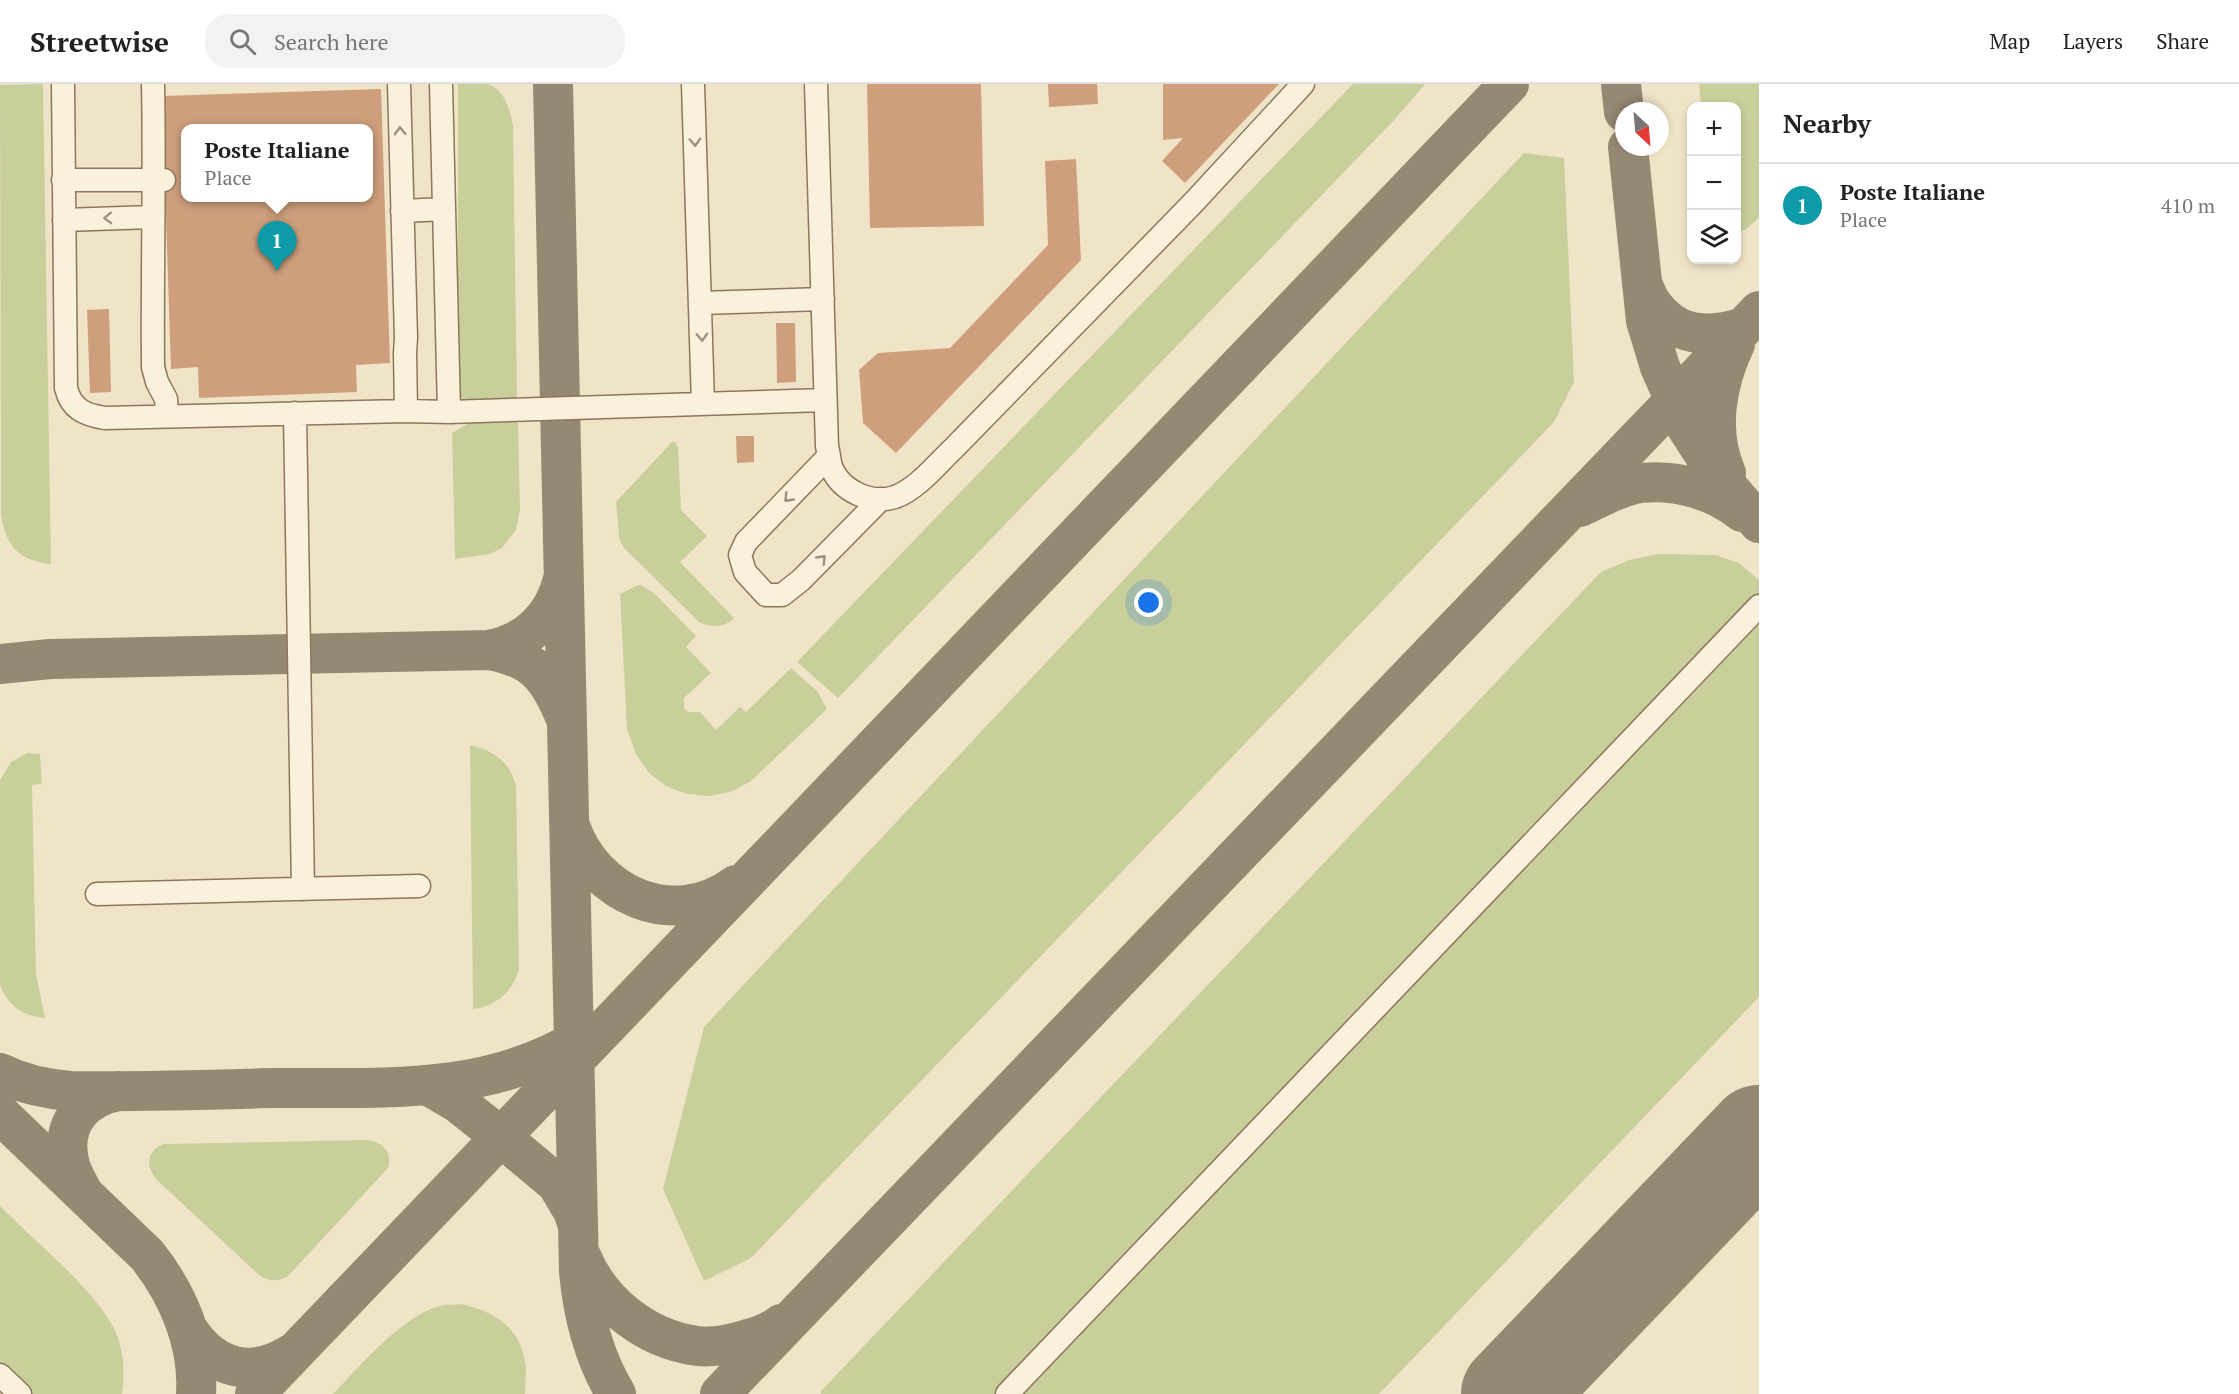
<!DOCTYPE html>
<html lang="en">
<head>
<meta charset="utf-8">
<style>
  :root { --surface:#fff; --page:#f2f2f2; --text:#222; --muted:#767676; --line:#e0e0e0; --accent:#1a73e8 }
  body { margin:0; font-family:"PT Serif",serif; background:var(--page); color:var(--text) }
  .controls { position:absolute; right:18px; top:18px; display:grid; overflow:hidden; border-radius:12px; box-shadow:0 3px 9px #0003 }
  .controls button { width:54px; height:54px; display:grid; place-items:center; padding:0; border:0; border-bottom:2px solid var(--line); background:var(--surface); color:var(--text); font:30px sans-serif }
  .compass { position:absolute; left:1615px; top:18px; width:54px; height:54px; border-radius:50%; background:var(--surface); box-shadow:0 3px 9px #0003; rotate:154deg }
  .you { position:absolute; left:1149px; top:519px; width:21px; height:21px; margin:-15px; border:4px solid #fff; border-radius:50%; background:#1a73e8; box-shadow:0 0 0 9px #1a73e833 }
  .badge { display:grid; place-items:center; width:39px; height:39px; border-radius:50%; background:var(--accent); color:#fff; font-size:20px; font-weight:700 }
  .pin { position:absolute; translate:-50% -50px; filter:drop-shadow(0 2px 3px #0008) }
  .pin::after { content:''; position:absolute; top:32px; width:21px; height:18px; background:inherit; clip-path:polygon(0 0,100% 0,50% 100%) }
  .popup { position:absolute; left:181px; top:40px; width:192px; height:78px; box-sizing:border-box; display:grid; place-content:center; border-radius:12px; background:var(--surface); filter:drop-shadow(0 2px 4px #0005); font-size:20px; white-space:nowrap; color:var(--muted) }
  .popup b { font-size:22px; color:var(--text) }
  .popup::after { content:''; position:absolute; left:50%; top:100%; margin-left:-12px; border:12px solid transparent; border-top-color:var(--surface) }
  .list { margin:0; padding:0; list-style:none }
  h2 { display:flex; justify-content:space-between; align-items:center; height:78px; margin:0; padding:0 24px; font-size:26px }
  h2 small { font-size:20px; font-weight:400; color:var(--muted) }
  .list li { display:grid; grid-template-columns:39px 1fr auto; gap:18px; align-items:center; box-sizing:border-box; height:84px; padding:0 24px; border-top:2px solid var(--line) }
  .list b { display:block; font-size:22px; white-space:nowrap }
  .list p { margin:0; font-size:20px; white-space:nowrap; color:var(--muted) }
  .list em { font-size:20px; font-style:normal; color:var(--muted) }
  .icon { flex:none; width:33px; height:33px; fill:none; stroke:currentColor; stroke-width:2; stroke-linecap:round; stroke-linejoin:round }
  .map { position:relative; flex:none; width:1759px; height:1310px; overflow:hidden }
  header { display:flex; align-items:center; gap:36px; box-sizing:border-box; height:84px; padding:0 30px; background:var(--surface); border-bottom:2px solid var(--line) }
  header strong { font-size:28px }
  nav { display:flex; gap:33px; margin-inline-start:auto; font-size:21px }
  .search { width:420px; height:54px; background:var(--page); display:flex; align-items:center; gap:15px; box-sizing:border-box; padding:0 21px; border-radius:24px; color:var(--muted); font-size:22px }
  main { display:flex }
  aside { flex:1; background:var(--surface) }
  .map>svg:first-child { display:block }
  .green { fill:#c9cf9b }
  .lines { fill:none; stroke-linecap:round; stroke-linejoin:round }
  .taxiway { stroke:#968974; stroke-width:40 }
  .runway { stroke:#968974; stroke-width:102 }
  .building { fill:#cf9f7d; fill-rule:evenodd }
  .minor-casing { stroke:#8d765c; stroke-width:25 }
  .minor { stroke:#faf1dc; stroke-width:22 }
  .oneway { stroke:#9c907e }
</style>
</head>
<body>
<header>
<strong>Streetwise</strong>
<div class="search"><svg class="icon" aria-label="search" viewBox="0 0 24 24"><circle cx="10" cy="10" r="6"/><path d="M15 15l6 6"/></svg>Search here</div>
<nav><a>Map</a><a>Layers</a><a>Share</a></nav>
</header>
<main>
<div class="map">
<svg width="1759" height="1310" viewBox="0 0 1759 1310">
  <rect width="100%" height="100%" fill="#f0e4c8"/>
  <!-- green -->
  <path class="green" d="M43 0 51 480C20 477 6 463 1 431L0 1Z
    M458 0C467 0 480 0 488 0 505 6 510 26 513 41L517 315 464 316 459 312 458 308Z
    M1353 0H1425L1395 35 838 614 797 578Z
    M1699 0H1759V134L1745 146 1737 148 1736 22H1701Z
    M1524 69 1564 74 1574 298 1554 338 751 1174 704 1197 663 1105 704 943Z
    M471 338H518L520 426 516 446 502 464 490 470 455 475 452 349Z
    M672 358H675L678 363 681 426 707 452 680 478 734 534C724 544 712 544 699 538L624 464 619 454 616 418Z
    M1659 470 1716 471 1739 479 1759 496V913L1379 1310H821V1307L1601 488 1629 476Z
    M641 501 654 509 696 552 686 563 711 589 684 614V624L688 628H700L716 646 740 623 746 628 791 584 818 608 827 625 750 698 730 708 709 712 687 710 666 702 649 689 636 670 627 645 620 510 636 502Z
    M470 661C493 666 509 677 516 701L519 886C511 909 497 922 473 925Z
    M27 669 40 670 42 700 32 701 36 890 45 934C23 932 8 922 0 901V696L11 678Z
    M366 1056C382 1057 393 1068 388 1084L288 1192C277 1198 269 1198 259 1191L158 1097C146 1084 145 1068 163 1060Z
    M0 1122C33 1156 100 1209 117 1251 124 1271 125 1289 122 1310H28L0 1283Z
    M462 1220C494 1228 519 1242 525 1277 527 1287 525 1299 525 1310H333C360 1282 401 1233 439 1222 446 1220 455 1221 462 1220Z"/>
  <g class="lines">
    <!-- taxiway -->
    <path class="taxiway" d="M553 0 579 1188C583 1230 594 1274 616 1310
      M1621 0 1624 28
      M1628 63 1646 237 1660 283 1687 344 1718 392 1759 439
      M1642 200C1646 207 1648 215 1653 221 1677 254 1709 254 1744 243
      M1726 389C1708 348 1716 300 1735 260
      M1580 423C1599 414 1620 402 1641 399 1676 395 1714 406 1742 428
      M489 566C535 574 549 593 566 635
      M0 580 50 575 489 566C527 559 554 533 563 495
      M570 742C594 811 673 847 736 801
      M0 989C22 1000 45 1005 70 1007 137 1008 204 1006 271 1004 379 1003 486 1013 582 953
      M429 1002 458 1019 501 1053 557 1100 573 1127 577 1139
      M0 1030 147 1171C178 1210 199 1259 196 1310
      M82 1107C77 1097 71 1088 69 1077 61 1040 83 1013 119 1007
      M581 1172C600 1219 646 1255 697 1262 714 1264 732 1260 748 1255 760 1252 771 1248 781 1240
      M188 1246C215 1286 252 1295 293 1269
      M255 1310 1509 0
      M720 1310 1674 317 1759 227"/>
    <!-- runway -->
    <path class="runway" d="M1512 1310 1759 1052"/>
  </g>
  <!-- building -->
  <path class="building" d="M867 0H981L984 142 870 144Z
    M1048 0H1097L1098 20 1049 23Z
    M1163 0H1279L1185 99 1162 77 1183 54 1163 56Z
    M381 5 390 279 356 281 357 308 199 314 198 283 171 285 162 12ZM186 45H368V114H186Z
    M1076 75 1081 176 896 369 863 339 859 286 878 269 950 264 1048 161 1045 77Z
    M109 225 111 308 90 309 87 226Z
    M776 239H795L796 298 777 299Z
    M736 352H754V378L737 379Z"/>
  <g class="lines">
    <!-- minor casing -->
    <g class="minor-casing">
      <path id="minor" d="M63 0 66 304C71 325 85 331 105 334L406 327 449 328 824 316
        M153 0C155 94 152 189 153 283L157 298 166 315 167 332
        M399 0 406 254 405 269 406 327
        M441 0 449 328
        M693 0 703 320
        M816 0 827 362C829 369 829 378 832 385 842 407 871 421 895 413 917 405 936 381 953 365L1194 118 1303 0
        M63 96H164
        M402 127 444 125
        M64 136 152 133
        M701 219 823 215
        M295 329 303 805
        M829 372 746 458 740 471 745 488 766 511H782L801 496 881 415
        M97 810 419 802
        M0 1291 20 1310
        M1007 1310 1759 522"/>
    </g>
    <!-- minor -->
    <use href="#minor" class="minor"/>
  </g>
  <!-- one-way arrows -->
  <defs><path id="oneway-chevron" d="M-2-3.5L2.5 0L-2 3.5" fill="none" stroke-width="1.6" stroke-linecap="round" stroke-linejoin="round" transform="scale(1.5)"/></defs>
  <g class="oneway">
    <use href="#oneway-chevron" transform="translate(400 47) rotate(-92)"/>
    <use href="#oneway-chevron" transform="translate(695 58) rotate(88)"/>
    <use href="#oneway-chevron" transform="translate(108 134) rotate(178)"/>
    <use href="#oneway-chevron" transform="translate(702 253) rotate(88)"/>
    <use href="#oneway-chevron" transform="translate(788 414) rotate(134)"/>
    <use href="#oneway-chevron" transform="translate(822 475) rotate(-46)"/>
  </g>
</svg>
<div class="controls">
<button>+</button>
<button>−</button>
<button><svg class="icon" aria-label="layers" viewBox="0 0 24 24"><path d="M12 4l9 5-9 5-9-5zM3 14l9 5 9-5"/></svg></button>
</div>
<svg class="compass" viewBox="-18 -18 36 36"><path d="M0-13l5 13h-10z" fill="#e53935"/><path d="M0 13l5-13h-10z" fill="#767676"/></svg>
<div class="you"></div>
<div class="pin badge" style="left:277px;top:187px;background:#0f9aa8">1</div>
<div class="popup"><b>Poste Italiane</b>Place</div>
</div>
<aside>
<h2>Nearby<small></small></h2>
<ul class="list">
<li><span class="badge" style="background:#0f9aa8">1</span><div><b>Poste Italiane</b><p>Place</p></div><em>410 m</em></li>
</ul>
</aside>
</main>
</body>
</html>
